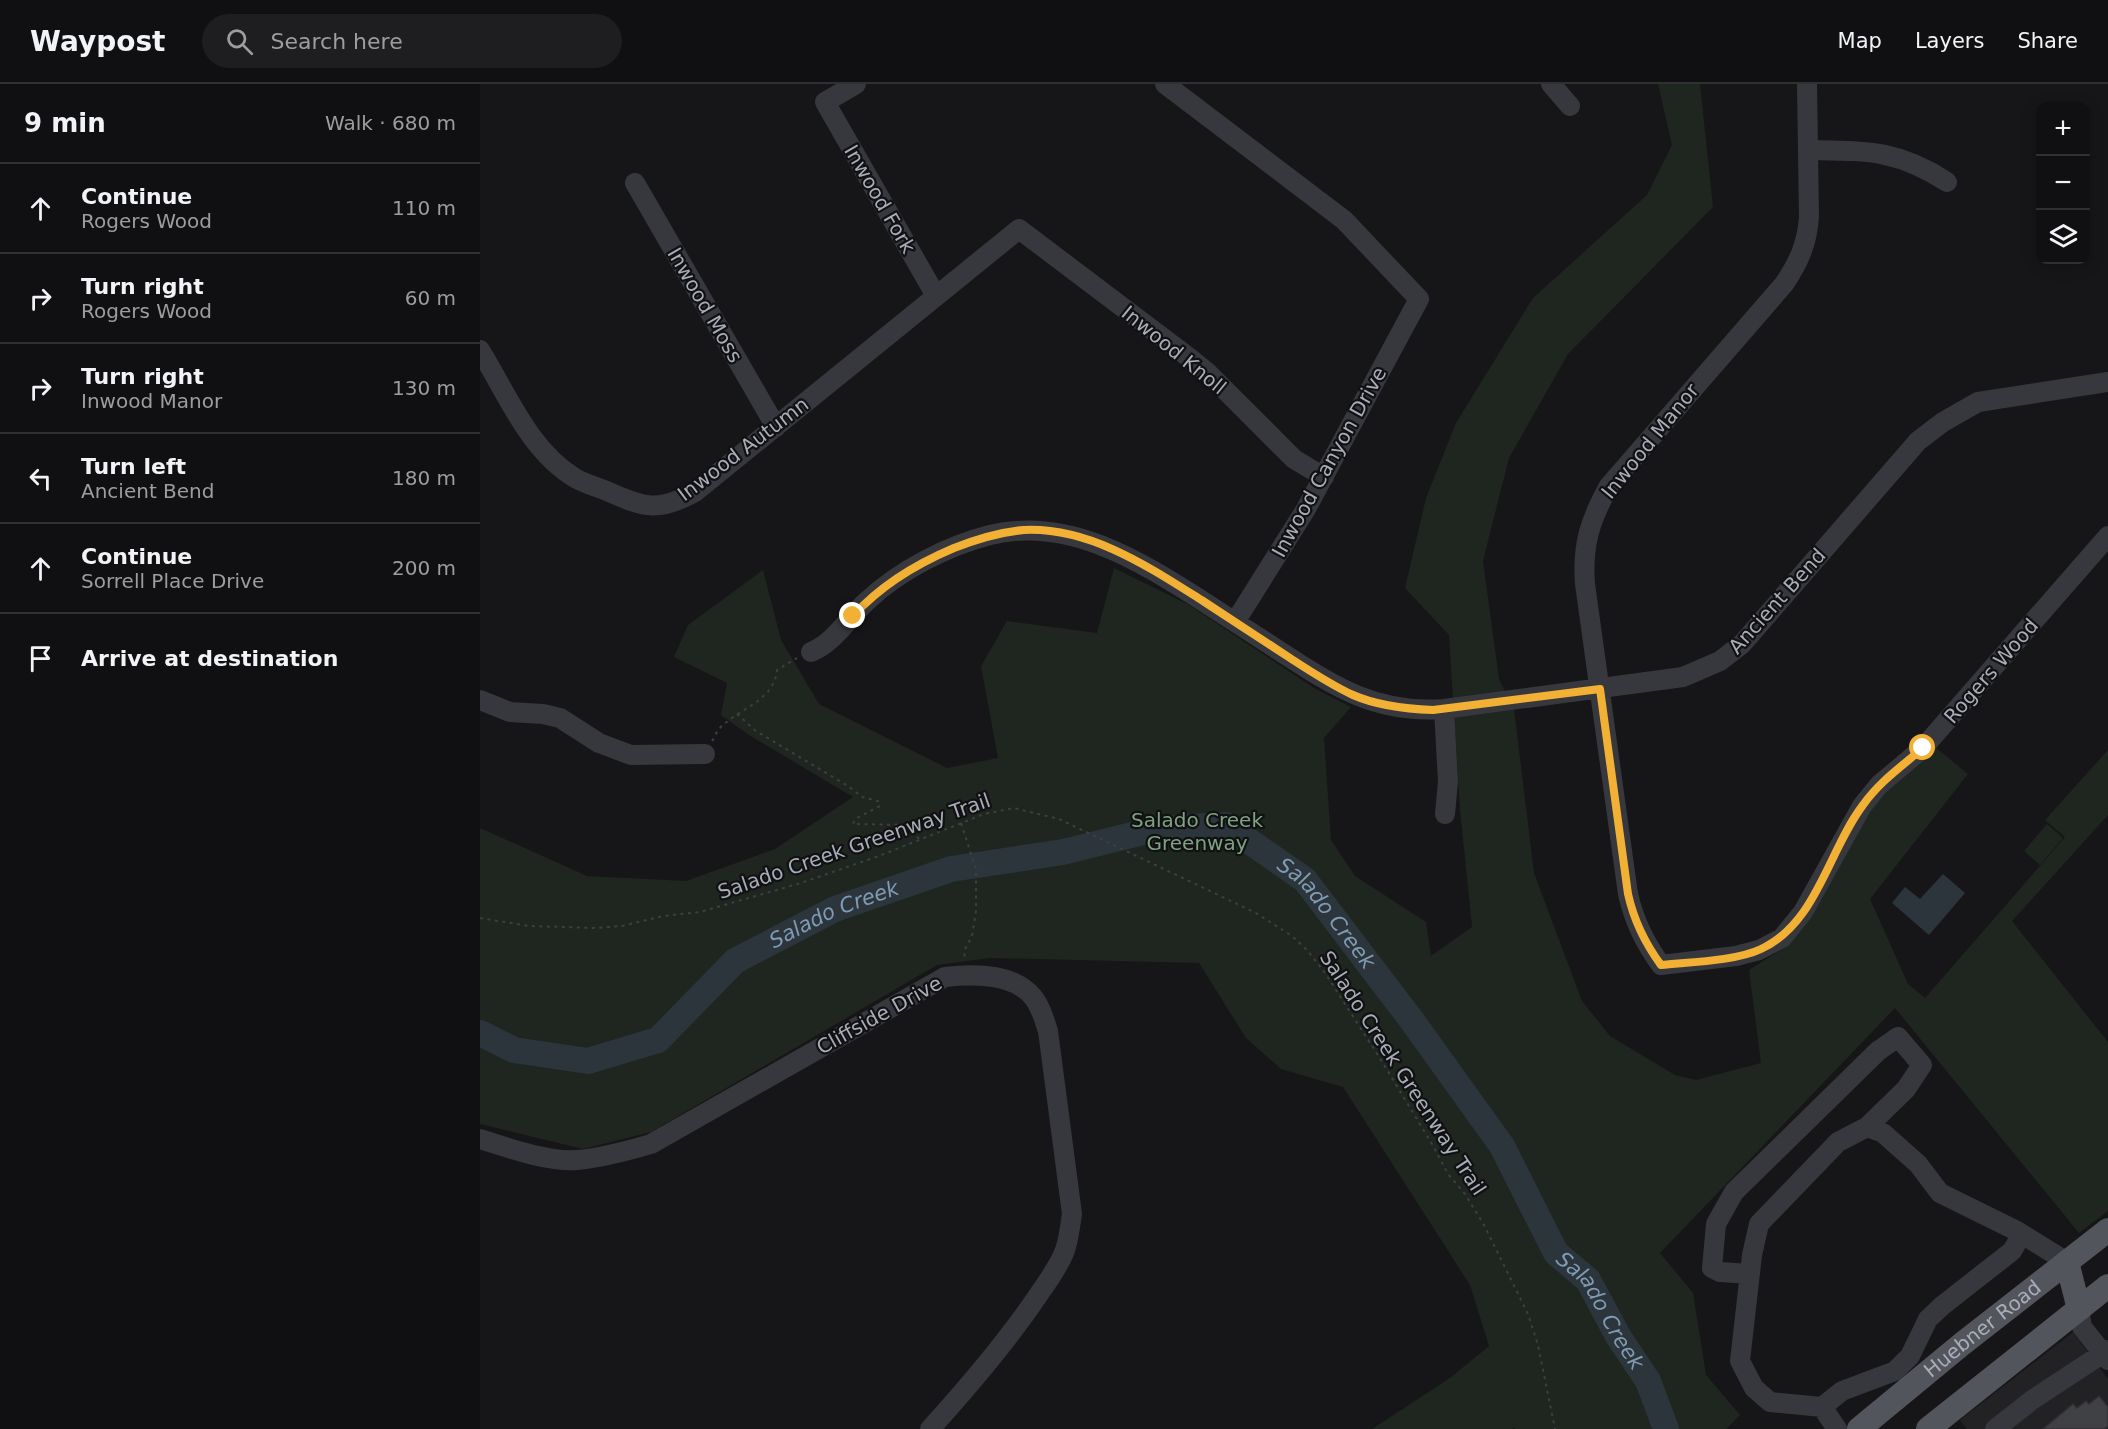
<!DOCTYPE html>
<html lang="en">
<head>
<meta charset="utf-8">
<style>
  :root { --surface:#101012; --page:#1e1e20; --text:#f1f3f6; --muted:#9c9d9f; --line:#303032 }
  body { margin:0; font-family:"DejaVu Sans",sans-serif; background:var(--page); color:var(--text) }
  .controls { position:absolute; right:18px; top:18px; display:grid; overflow:hidden; border-radius:12px; box-shadow:0 3px 15px #0003 }
  .controls button { width:54px; height:54px; display:grid; place-items:center; padding:0; border:0; border-bottom:2px solid var(--line); background:var(--surface); color:var(--text); font:30px sans-serif }
  .stop { position:absolute; width:18px; height:18px; margin:-14px; border:4px solid #f2b134; border-radius:50%; background:#fff }
  .stop.end { background:#f2b134; border-color:#fff; box-shadow:0 2px 6px #0008 }
  .list { margin:0; padding:0; list-style:none }
  h2 { display:flex; justify-content:space-between; align-items:center; height:78px; margin:0; padding:0 24px; font-size:26px }
  h2 small { font-size:20px; font-weight:400; color:var(--muted) }
  .list li { display:grid; grid-template-columns:39px 1fr auto; gap:18px; align-items:center; box-sizing:border-box; height:90px; padding:0 24px; border-top:2px solid var(--line) }
  .list b { display:block; font-size:22px; white-space:nowrap }
  .list p { margin:0; font-size:20px; white-space:nowrap; color:var(--muted) }
  .list em { font-size:20px; font-style:normal; color:var(--muted) }
  .icon { flex:none; width:33px; height:33px; fill:none; stroke:currentColor; stroke-width:2; stroke-linecap:round; stroke-linejoin:round }
  .map { position:relative; flex:none; width:1628px; height:1345px; overflow:hidden }
  header { display:flex; align-items:center; gap:36px; box-sizing:border-box; height:84px; padding:0 30px; background:var(--surface); border-bottom:2px solid var(--line) }
  header strong { font-size:28px }
  nav { display:flex; gap:33px; margin-inline-start:auto; font-size:21px }
  .search { width:420px; height:54px; background:var(--page); display:flex; align-items:center; gap:15px; box-sizing:border-box; padding:0 21px; border-radius:33px; color:var(--muted); font-size:22px }
  main { display:flex }
  aside { flex:1; background:var(--surface) }
  .map>svg:first-child { display:block }
  .built { fill:#222225 }
  .green { fill:#1e261f }
  .water { fill:#2c353c }
  .lines { fill:none; stroke-linecap:round; stroke-linejoin:round }
  .river { stroke:#2c353c; stroke-width:26 }
  .building { fill:#404145; stroke:#303034; stroke-width:1.5 }
  .path { stroke:#3d3f44; stroke-width:2; stroke-dasharray:3 4.5; stroke-linecap:butt }
  .minor { stroke:#37383d; stroke-width:20 }
  .major { stroke:#53555c; stroke-width:24 }
  .route { stroke:#f2b134; stroke-width:8 }
  .labels { text-anchor:middle; stroke-width:4.5; stroke-linejoin:round; paint-order:stroke }
  .street-label { font-size:20px; fill:#a8adb8; stroke:#111113 }
  .park-label { font-size:20px; fill:#7fa381; stroke:#111113 }
  .water-label { font-size:21px; font-style:italic; fill:#7f9bb3; stroke:#111113 }
</style>
</head>
<body>
<header>
<strong>Waypost</strong>
<div class="search"><svg class="icon" aria-label="search" viewBox="0 0 24 24"><circle cx="10" cy="10" r="6"/><path d="M15 15l6 6"/></svg>Search here</div>
<nav><a>Map</a><a>Layers</a><a>Share</a></nav>
</header>
<main>
<aside>
<h2>9 min<small>Walk · 680 m</small></h2>
<ul class="list">
<li><svg class="icon" aria-label="ahead" viewBox="0 0 24 24"><path d="M12 20V5M6 11l6-6 6 6"/></svg><div><b>Continue</b><p>Rogers Wood</p></div><em>110 m</em></li>
<li><svg class="icon" aria-label="right" viewBox="0 0 24 24"><path d="M7 20v-9h11M14 6l5 5-5 5"/></svg><div><b>Turn right</b><p>Rogers Wood</p></div><em>60 m</em></li>
<li><svg class="icon" aria-label="right" viewBox="0 0 24 24"><path d="M7 20v-9h11M14 6l5 5-5 5"/></svg><div><b>Turn right</b><p>Inwood Manor</p></div><em>130 m</em></li>
<li><svg class="icon" aria-label="left" viewBox="0 0 24 24"><path d="M17 20v-9H6M10 6l-5 5 5 5"/></svg><div><b>Turn left</b><p>Ancient Bend</p></div><em>180 m</em></li>
<li><svg class="icon" aria-label="ahead" viewBox="0 0 24 24"><path d="M12 20V5M6 11l6-6 6 6"/></svg><div><b>Continue</b><p>Sorrell Place Drive</p></div><em>200 m</em></li>
<li><svg class="icon" aria-label="arrive" viewBox="0 0 24 24"><path d="M6 21V4h12l-3 4 3 4H6"/></svg><div><b>Arrive at destination</b></div></li>
</ul>
</aside>
<div class="map">
<svg width="1628" height="1345" viewBox="0 0 1628 1345">
  <rect width="100%" height="100%" fill="#161618"/>
  <!-- built -->
  <path class="built" d="M1593 1248 1628 1295V1345H1487L1480 1336Z"/>
  <!-- green -->
  <path class="green" d="M1178 0H1220L1233 123 1088 270 1029 374 1003 477 1019 595 1034 625 1054 789 1102 917 1130 952 1195 991 1216 996 1281 979 1269 886 1304 864 1329 829 1391 718 1455 663 1488 690 1390 815 1428 900 1445 914 1585 753 1565 736 1628 666V731L1532 837 1628 958V1127L1599 1149 1415 924 1180 1169 1213 1209 1226 1291 1260 1331 1246 1345H1035L1034 1343 1032 1345H892L970 1294 1009 1262 990 1201 863 1003 801 985 766 954 719 879 510 874 457 881 171 1048 103 1065 0 1040V744L107 792 206 797 295 765 373 713 269 651 241 631 247 599 194 573 208 541 283 486 301 556 339 620 467 684 518 674 501 582 527 537 617 549 634 484 709 521 834 604 871 623 844 654 851 756 875 792 946 838 951 872 992 843 980 726 969 551 925 504 946 414 976 339 1053 214 1167 111 1192 61Z
    M1567 740 1583 754 1560 781 1544 767Z"/>
  <!-- water -->
  <path class="water" d="M1463 790 1485 809 1449 851 1412 819 1425 803 1440 815Z"/>
  <g class="lines">
    <!-- river -->
    <path class="river" id="s1" d="M0 949 34 966 108 977 178 956 255 877 355 825 471 785 583 768 676 745 746 741 825 796 930 934 1022 1062 1076 1169 1108 1196 1138 1252 1168 1297 1186 1345"/>
  </g>
  <!-- building -->
  <path class="building" d="M1619 1312 1628 1323V1342L1624 1345H1563L1593 1320 1597 1324 1606 1317 1609 1320Z"/>
  <g class="lines">
    <!-- path -->
    <path class="path" d="M257 630 276 647 368 702 382 713 398 717 400 722 375 735 373 740 429 741 434 743 439 756
      M232 657C235 653 236 648 239 645 258 624 294 618 297 586L317 574
      M481 739 496 785V827L492 852 484 867 485 876
      M0 834 49 842 115 844 142 842 183 832 220 828 321 799 399 772 504 730 534 724 579 735 709 797 776 829 812 852 827 866 845 889 901 976 952 1060 968 1090 985 1110 1004 1141 1048 1230 1058 1261 1075 1345"/>
    <!-- minor -->
    <path class="minor" d="M376 0 345 18 456 212
      M685 0 864 136 939 215 826 425 755 538
      M1071 0 1090 22
      M1327 0 1329 133C1327 160 1319 178 1304 200L1129 402C1110 436 1102 461 1105 500L1148 810C1154 837 1164 858 1181 881L1256 872 1279 866 1302 854 1323 828 1382 722 1399 701 1443 664 1628 452
      M1328 66C1385 67 1417 65 1467 98
      M155 99 296 343
      M0 266C27 310 49 366 95 394 105 400 118 403 129 408 165 424 179 428 215 408L539 145 711 275 728 289 814 375 844 393
      M331 568C355 558 368 534 387 517 420 486 467 462 510 451 588 432 658 476 721 516 747 533 774 550 801 568 855 603 896 630 964 625L1203 593 1240 577 1262 560 1438 357 1463 338 1498 318 1628 298
      M0 616 30 628 63 630 80 634 119 659 151 671 225 670
      M964 625 968 698 965 730
      M0 1055C28 1064 68 1078 97 1076 122 1074 147 1067 171 1060L465 893C491 890 534 889 553 913 561 923 564 935 568 947L592 1130C590 1142 589 1155 585 1166 579 1183 567 1198 557 1213 525 1260 488 1303 450 1345
      M1270 1190 1240 1188 1232 1184 1236 1140 1254 1108 1398 967 1418 953 1442 981 1426 1005 1387 1043
      M1599 1225 1602 1243 1628 1276
      M1342 1323 1362 1307 1415 1287 1430 1272 1448 1235 1463 1221 1532 1167 1542 1150
      M1357 1345 1342 1323 1290 1318 1274 1304 1260 1277 1272 1171 1279 1140 1358 1058 1387 1043 1403 1049 1438 1080 1460 1109 1537 1147 1587 1178
      M1515 1345 1552 1316 1628 1266"/>
    <!-- major -->
    <g class="major">
      <path d="M1587 1178 1599 1225"/>
      <path id="s2" d="M1379 1345 1482 1260 1628 1146"/>
      <path d="M1448 1345 1628 1202"/>
    </g>
  </g>
  <g class="lines">
    <!-- route -->
    <path class="route" d="M373 532C401 501 436 480 474 464 497 455 519 448 544 446 610 443 669 483 723 517 752 536 781 555 810 574 830 587 851 601 873 611 898 622 926 625 953 626L1120 605 1148 810C1154 837 1164 858 1181 881 1210 878 1256 877 1281 865 1337 839 1348 767 1383 721 1399 698 1422 682 1443 664"/>
  </g>
  <g class="labels">
    <!-- street labels -->
    <g class="street-label">
      <text transform="translate(400 115) rotate(60)" y="7">Inwood Fork</text>
      <text transform="translate(225 221) rotate(60)" y="7">Inwood Moss</text>
      <text transform="translate(694 266) rotate(39)" y="7">Inwood Knoll</text>
      <text transform="translate(1170 357) rotate(-51)" y="7">Inwood Manor</text>
      <text transform="translate(263 365) rotate(-37)" y="7">Inwood Autumn</text>
      <text transform="translate(849 378) rotate(-61)" y="7">Inwood Canyon Drive</text>
      <text transform="translate(1297 517) rotate(-48)" y="7">Ancient Bend</text>
      <text transform="translate(1511 587) rotate(-49)" y="7">Rogers Wood</text>
      <text transform="translate(374 762) rotate(-19)" y="7">Salado Creek Greenway Trail</text>
      <text transform="translate(399 931) rotate(-29)" y="7">Cliffside Drive</text>
      <text transform="translate(923 989) rotate(57)" y="7">Salado Creek Greenway Trail</text>
      <text dy="7" stroke="none"><textPath href="#s2" startOffset="159">Huebner Road</textPath></text>
    </g>
    <!-- park labels -->
    <g class="park-label">
      <text x="717" y="743">Salado Creek<tspan x="717" dy="23">Greenway</tspan></text>
    </g>
    <!-- water labels -->
    <g class="water-label">
      <text dy="7" stroke="none"><textPath href="#s1" startOffset="406">Salado Creek</textPath></text>
      <text dy="7" stroke="none"><textPath href="#s1" startOffset="946">Salado Creek</textPath></text>
      <text dy="7" stroke="none"><textPath href="#s1" startOffset="1432">Salado Creek</textPath></text>
    </g>
  </g>
</svg>
<div class="controls">
<button>+</button>
<button>−</button>
<button><svg class="icon" aria-label="layers" viewBox="0 0 24 24"><path d="M12 4l9 5-9 5-9-5zM3 14l9 5 9-5"/></svg></button>
</div>
<div class="stop" style="left:1443px;top:664px"></div>
<div class="stop end" style="left:373px;top:532px"></div>
</div>
</main>
</body>
</html>
